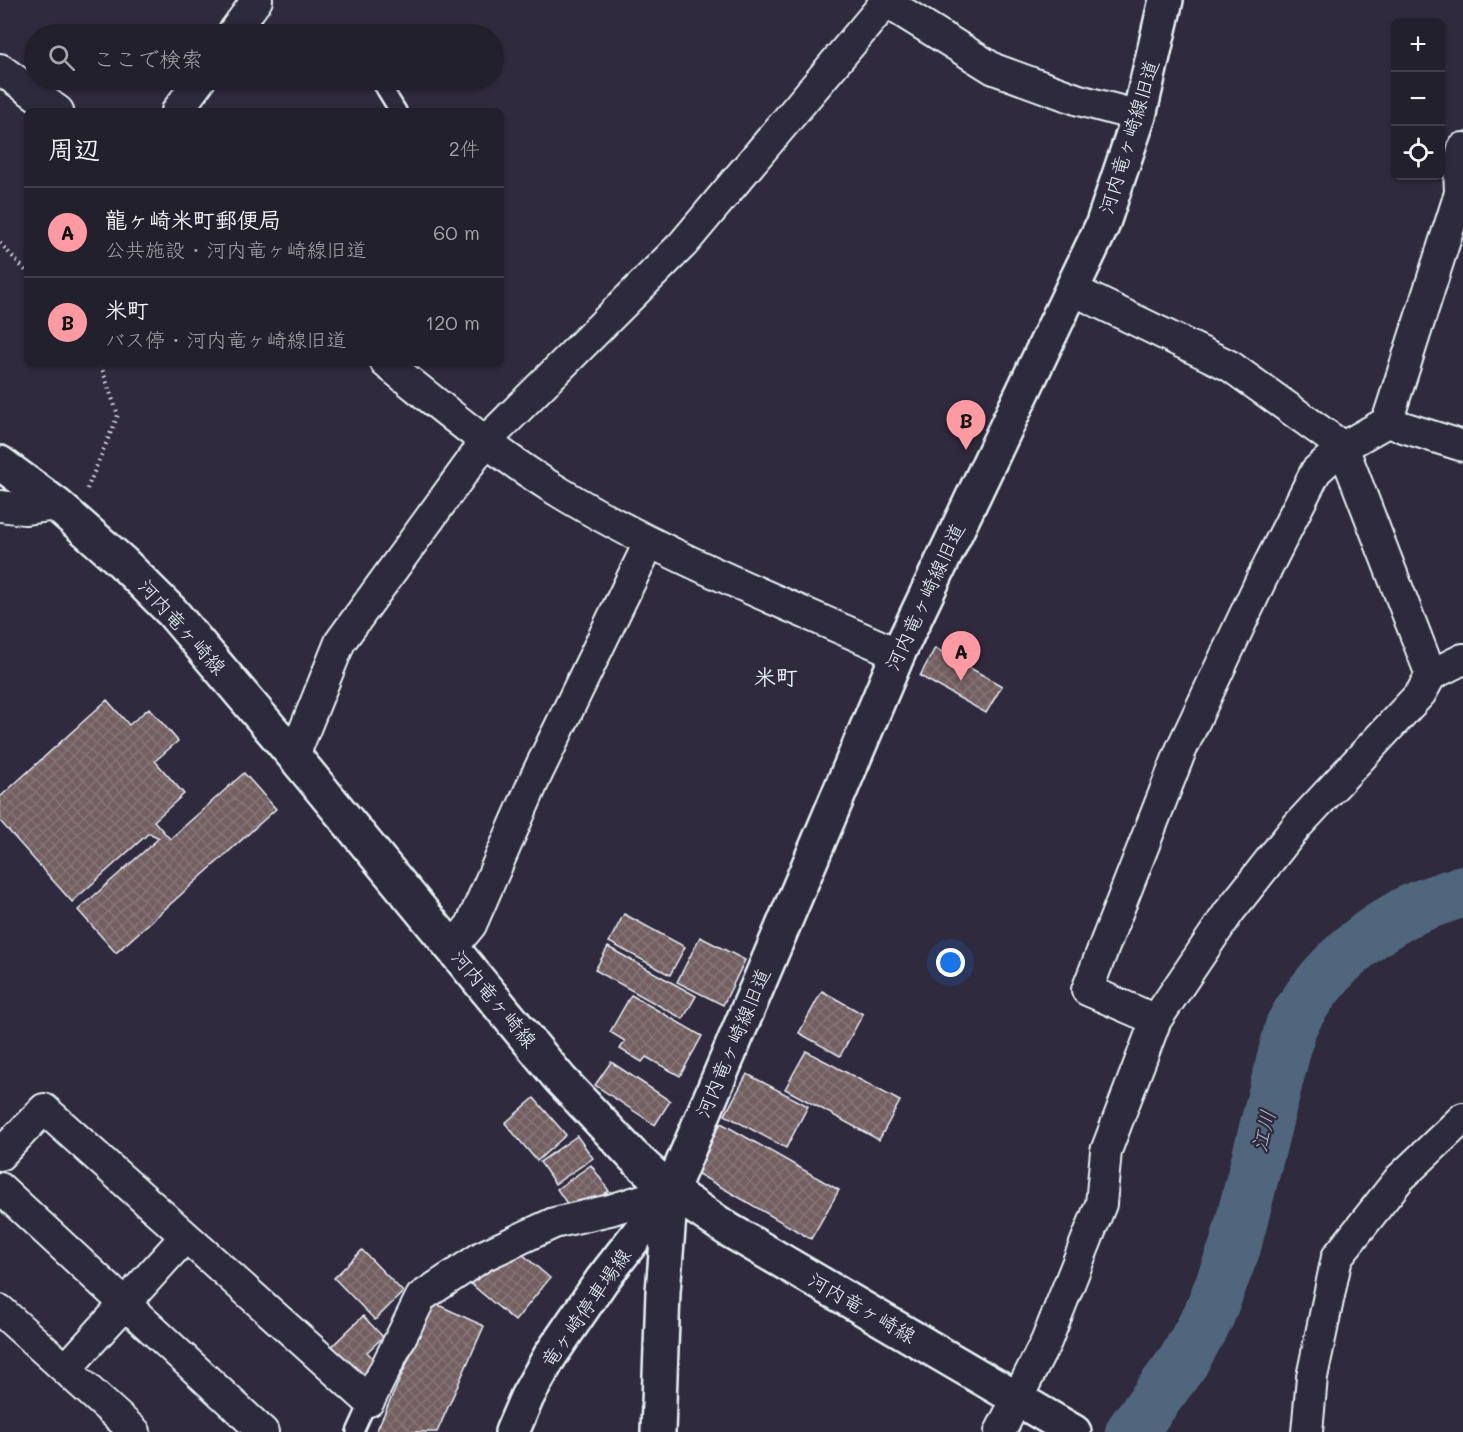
<!DOCTYPE html>
<html lang="ja">
<head>
<meta charset="utf-8">
<style>
  :root { --surface:#23202e; --page:#2b2836; --text:#f1f3f6; --muted:#a3a3aa; --line:#403e4a; --accent:#ff9aa2 }
  body { margin:0; font-family:Mali,"Klee One",sans-serif; background:var(--page); color:var(--text) }
  .controls { position:absolute; right:18px; top:18px; display:grid; overflow:hidden; border-radius:9px; box-shadow:0 2px 4px #0004 }
  .controls button { width:54px; height:54px; display:grid; place-items:center; padding:0; border:0; border-bottom:2px solid var(--line); background:var(--surface); color:var(--text); font:30px sans-serif }
  .you { position:absolute; left:951px; top:963px; width:21px; height:21px; margin:-15px; border:4px solid #fff; border-radius:50%; background:#1a73e8; box-shadow:0 0 0 9px #1a73e833 }
  .badge { display:grid; place-items:center; width:39px; height:39px; border-radius:50%; background:var(--accent); color:#111; font-size:20px; font-weight:700 }
  .pin { position:absolute; translate:-50% -50px; filter:drop-shadow(0 2px 3px #0008) }
  .pin::after { content:''; position:absolute; top:32px; width:21px; height:18px; background:inherit; clip-path:polygon(0 0,100% 0,50% 100%) }
  .list { margin:0; padding:0; list-style:none }
  h2 { display:flex; justify-content:space-between; align-items:center; height:78px; margin:0; padding:0 24px; font-size:26px }
  h2 small { font-size:20px; font-weight:400; color:var(--muted) }
  .list li { display:grid; grid-template-columns:39px 1fr auto; gap:18px; align-items:center; box-sizing:border-box; height:90px; padding:0 24px; border-top:2px solid var(--line) }
  .list b { display:block; font-size:22px; white-space:nowrap }
  .list p { margin:0; font-size:20px; white-space:nowrap; color:var(--muted) }
  .list em { font-size:20px; font-style:normal; color:var(--muted) }
  .icon { flex:none; width:33px; height:33px; fill:none; stroke:currentColor; stroke-width:2; stroke-linecap:round; stroke-linejoin:round }
  .map { position:relative; flex:none; width:1463px; height:1432px; overflow:hidden }
  .search { position:absolute; background:var(--surface); box-shadow:0 2px 4px #0004; left:24px; top:24px; width:480px; height:66px; display:flex; align-items:center; gap:15px; box-sizing:border-box; padding:0 21px; border-radius:33px; color:var(--muted); font-size:22px }
  .panel { position:absolute; background:var(--surface); box-shadow:0 2px 4px #0004; left:24px; top:108px; width:480px; height:258px; border-radius:9px }
  .map>svg:first-child { display:block }
  .lines { fill:none; stroke-linecap:round; stroke-linejoin:round }
  .river { stroke:#50667c; stroke-width:52 }
  .building { fill:url(#building-cross-hatch); stroke:#e8f1f8; stroke-width:1.5 }
  .lane-casing { stroke:#e8f1f8; stroke-width:20 }
  .street-casing { stroke:#e8f1f8; stroke-width:34 }
  .secondary-casing { stroke:#e8f1f8; stroke-width:38 }
  .path { stroke:#e8f1f8; stroke-width:4; stroke-dasharray:1.5 4.5; stroke-linecap:butt }
  .lane { stroke:#2f2a3d; stroke-width:15 }
  .street { stroke:#2f2a3d; stroke-width:30 }
  .secondary { stroke:#2f2a3d; stroke-width:33 }
  .labels { text-anchor:middle; stroke-width:4.5; stroke-linejoin:round; paint-order:stroke }
  .street-label { font-size:20px; fill:#e8f1f8; stroke:#2f2a3d }
  .water-label { font-size:21px; font-style:italic; fill:#abb9c6; stroke:#2f2a3d }
  .quarter-label { font-size:22px; font-weight:bold; fill:#e8f1f8; stroke:#2f2a3d }
</style>
</head>
<body>
<div class="map">
<svg width="1463" height="1432" viewBox="0 0 1463 1432">
  <defs>
    <pattern id="building-cross-hatch" width="8" height="8" patternUnits="userSpaceOnUse" patternTransform="scale(1.5)"><rect width="8" height="8" fill="#735f60"/><path d="M0 0l8 8M0 8l8-8" fill="none" stroke="#877678"/></pattern>
  </defs>
  <rect width="100%" height="100%" fill="#2f2a3d"/>
  <filter id="ink" filterUnits="userSpaceOnUse"><feTurbulence type="fractalNoise" baseFrequency=".0167" numOctaves="2"/><feDisplacementMap in="SourceGraphic" scale="12" xChannelSelector="R" yChannelSelector="G"/><feConvolveMatrix kernelMatrix="1 2 1 2 8 2 1 2 1" color-interpolation-filters="sRGB"/></filter>
  <g filter="url(#ink)">
    <g class="lines">
      <!-- river -->
      <path class="river" d="M1131 1432 1183 1362 1209 1315 1235 1247 1291 1026C1315 980 1357 939 1403 914 1421 904 1444 898 1463 891"/>
    </g>
    <!-- building -->
    <path class="building" d="M935 648 1002 686 986 713 920 676Z
      M107 700 129 725 149 708 178 741 155 761 184 794 154 821 170 839 244 773 276 809 116 953 78 910 159 838 149 833 72 902 0 821V797Z
      M624 914 685 947 670 975 609 942Z
      M700 937 745 960 723 1005 677 982Z
      M608 947 696 996 683 1019 595 970Z
      M822 991 863 1014 840 1056 799 1033Z
      M631 995 702 1036 680 1076 646 1057 642 1062 620 1049 625 1041 610 1032Z
      M806 1051 900 1101 879 1140 785 1089Z
      M611 1062 670 1101 655 1125 595 1085Z
      M747 1074 808 1106 786 1148 725 1115Z
      M534 1098 566 1135 537 1161 505 1123Z
      M721 1123 839 1190 811 1239 693 1171Z
      M577 1136 593 1158 555 1184 540 1162Z
      M591 1165 609 1191 574 1214 557 1189Z
      M362 1250 403 1292 375 1320 334 1278Z
      M520 1252 550 1278 515 1321 470 1283Z
      M434 1303 484 1326 437 1432H376Z
      M363 1316 383 1337 367 1352 377 1363 359 1380 329 1349Z"/>
    <g class="lines">
      <!-- lane casing -->
      <g class="lane-casing">
        <path id="lane" d="M379 80 398 111
          M355 1432 369 1401"/>
      </g>
      <!-- street casing -->
      <g class="street-casing">
        <path id="street" d="M883 0 994 69 1079 100 1139 116
          M232 34 257 0
          M0 69 58 111
          M177 111 200 80
          M1071 289 1230 366 1343 447 1431 675
          M386 363C443 408 499 456 561 493 668 558 785 603 898 654
          M1387 422 1463 446
          M0 506 24 509 57 505
          M294 756 340 642 486 441 683 244 885 3
          M452 948 471 925 536 776 649 543
          M1156 1020 1087 990 1181 750 1262 578 1316 471 1343 447 1387 422 1460 193 1459 166 1463 148
          M0 1155 44 1109 369 1401 421 1297 483 1256 554 1223 610 1210 671 1191
          M0 1188 263 1432
          M0 1310 135 1432
          M66 1369 185 1237
          M1000 1432 1046 1342 1101 1204 1106 1151 1156 1020 1229 912 1297 826 1421 693 1431 675 1463 659
          M1307 1432 1312 1377 1337 1257 1400 1178 1463 1118"/>
      </g>
      <!-- secondary casing -->
      <g class="secondary-casing">
        <path id="secondary" d="M0 463 57 505 122 562 172 612 294 756 560 1079 633 1156 671 1191 729 1230 1074 1432
          M512 1432 527 1397 550 1356 602 1280 671 1191 898 654 1102 226 1139 116 1166 0
          M658 1432 663 1292 671 1191"/>
      </g>
      <!-- path -->
      <path class="path" d="M0 243 27 272
        M87 489 118 415 100 363"/>
      <!-- lane -->
      <use href="#lane" class="lane"/>
      <!-- street -->
      <use href="#street" class="street"/>
      <!-- secondary -->
      <use href="#secondary" class="secondary"/>
    </g>
  </g>
  <g class="labels">
    <!-- street labels -->
    <g class="street-label">
      <text transform="translate(1129 137) rotate(-73)" y="7">河内竜ヶ崎線旧道</text>
      <text transform="translate(925 597) rotate(-65)" y="7">河内竜ヶ崎線旧道</text>
      <text transform="translate(182 627) rotate(48)" y="7">河内竜ヶ崎線</text>
      <text transform="translate(494 999) rotate(50)" y="7">河内竜ヶ崎線</text>
      <text transform="translate(733 1043) rotate(-67)" y="7">河内竜ヶ崎線旧道</text>
      <text transform="translate(586 1308) rotate(-55)" y="7">竜ヶ崎停車場線</text>
      <text transform="translate(862 1308) rotate(30)" y="7">河内竜ヶ崎線</text>
    </g>
    <!-- water labels -->
    <g class="water-label">
      <text transform="translate(1264 1131) rotate(-76)" y="7">江川</text>
    </g>
    <!-- quarter labels -->
    <g class="quarter-label">
      <text x="776" y="685">米町</text>
    </g>
  </g>
</svg>
<div class="controls">
<button>+</button>
<button>−</button>
<button><svg class="icon" aria-label="locate" viewBox="0 0 24 24"><circle cx="12" cy="12" r="6"/><path d="M12 2v4M12 18v4M2 12h4M18 12h4"/></svg></button>
</div>
<div class="you"></div>
<div class="pin badge" style="left:961px;top:681px">A</div>
<div class="pin badge" style="left:966px;top:450px">B</div>
<div class="search"><svg class="icon" aria-label="search" viewBox="0 0 24 24"><circle cx="10" cy="10" r="6"/><path d="M15 15l6 6"/></svg>ここで検索</div>
<section class="panel">
<h2>周辺<small>2件</small></h2>
<ul class="list">
<li><span class="badge">A</span><div><b>龍ヶ崎米町郵便局</b><p>公共施設 · 河内竜ヶ崎線旧道</p></div><em>60 m</em></li>
<li><span class="badge">B</span><div><b>米町</b><p>バス停 · 河内竜ヶ崎線旧道</p></div><em>120 m</em></li>
</ul>
</section>
</div>
</body>
</html>
